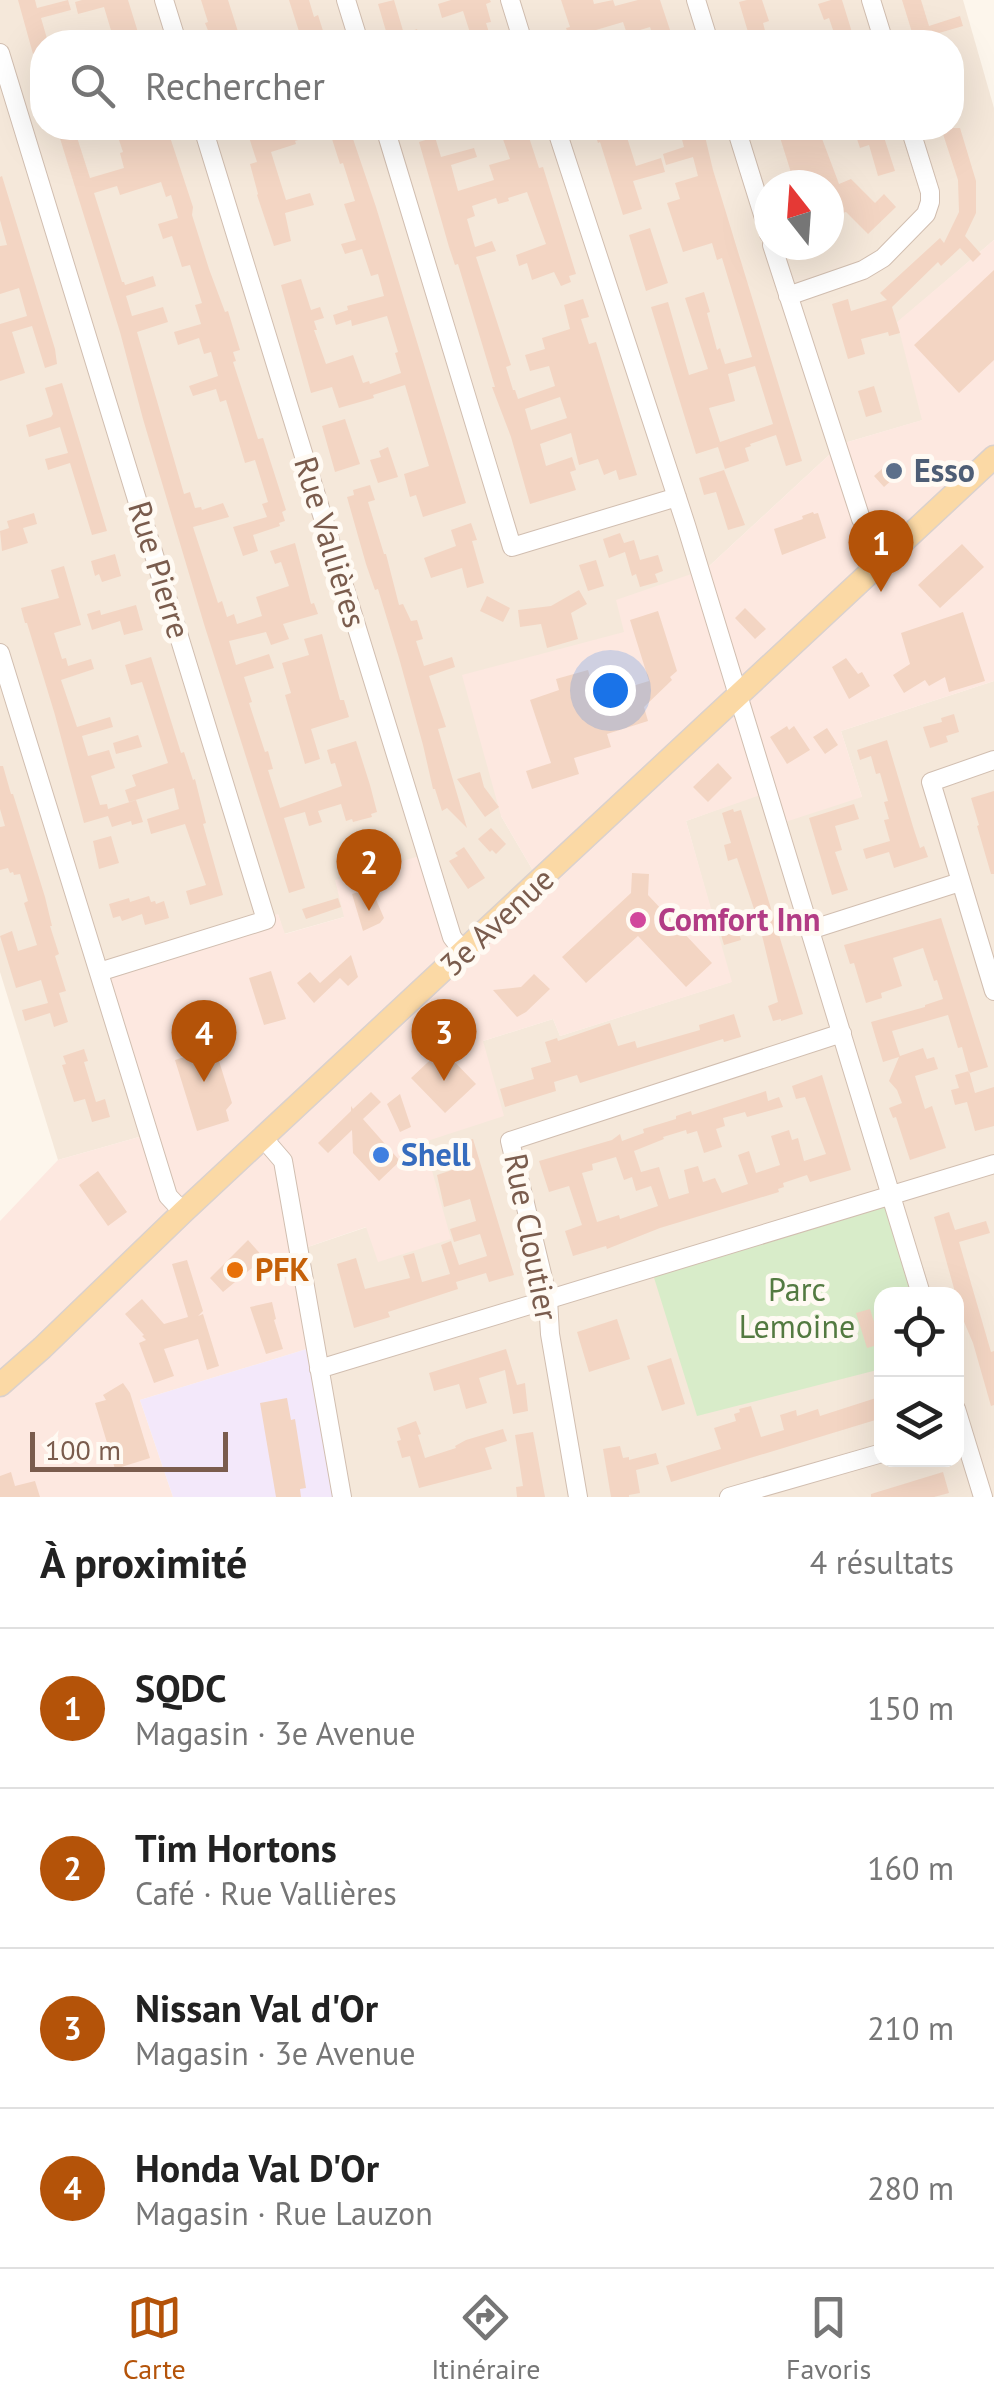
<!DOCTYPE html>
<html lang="fr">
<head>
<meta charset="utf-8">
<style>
  :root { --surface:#fff; --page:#f6f6f6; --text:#222; --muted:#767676; --line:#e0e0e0; --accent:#b45309 }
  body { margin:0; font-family:"PT Sans",sans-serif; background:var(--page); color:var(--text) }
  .controls { position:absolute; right:30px; bottom:30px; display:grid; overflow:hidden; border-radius:20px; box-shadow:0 10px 40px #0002 }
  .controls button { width:90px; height:90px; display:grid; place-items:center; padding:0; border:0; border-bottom:2px solid var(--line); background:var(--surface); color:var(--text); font:50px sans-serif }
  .compass { position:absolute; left:754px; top:170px; width:90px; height:90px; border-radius:50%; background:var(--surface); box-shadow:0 10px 40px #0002; rotate:343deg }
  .scale { position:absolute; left:30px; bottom:25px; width:198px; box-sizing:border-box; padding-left:10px; border:5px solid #7a5c4d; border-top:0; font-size:28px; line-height:35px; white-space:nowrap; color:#7a5c4d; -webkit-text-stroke:8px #fffaf3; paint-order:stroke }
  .you { position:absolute; left:610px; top:690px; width:35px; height:35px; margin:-25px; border:8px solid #fff; border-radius:50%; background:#1a73e8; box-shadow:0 0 0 15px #1a73e833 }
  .badge { display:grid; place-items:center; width:65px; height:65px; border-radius:50%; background:var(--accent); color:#fff; font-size:32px; font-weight:700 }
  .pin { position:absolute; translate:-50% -82px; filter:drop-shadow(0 2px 5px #0008) }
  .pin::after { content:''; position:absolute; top:52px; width:35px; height:30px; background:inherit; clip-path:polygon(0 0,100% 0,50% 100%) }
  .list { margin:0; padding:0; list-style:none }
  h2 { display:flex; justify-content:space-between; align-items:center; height:130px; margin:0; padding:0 40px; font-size:42px }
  h2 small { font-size:32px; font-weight:400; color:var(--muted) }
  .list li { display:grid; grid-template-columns:65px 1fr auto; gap:30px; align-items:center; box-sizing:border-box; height:160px; padding:0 40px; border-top:2px solid var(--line) }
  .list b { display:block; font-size:38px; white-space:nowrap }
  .list p { margin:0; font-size:32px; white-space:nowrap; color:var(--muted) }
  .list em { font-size:32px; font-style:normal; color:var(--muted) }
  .icon { flex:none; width:55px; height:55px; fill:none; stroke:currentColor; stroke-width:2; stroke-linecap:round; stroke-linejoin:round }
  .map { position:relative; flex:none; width:994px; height:1497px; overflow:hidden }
  .search { position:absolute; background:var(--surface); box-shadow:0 10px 40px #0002; left:30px; right:30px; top:30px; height:110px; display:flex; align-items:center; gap:25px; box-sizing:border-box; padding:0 35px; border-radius:40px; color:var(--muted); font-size:38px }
  .sheet { height:770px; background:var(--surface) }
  nav { display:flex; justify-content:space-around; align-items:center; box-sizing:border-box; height:140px; border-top:2px solid var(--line); background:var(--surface); font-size:28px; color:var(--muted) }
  nav a { display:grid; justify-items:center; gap:5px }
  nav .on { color:var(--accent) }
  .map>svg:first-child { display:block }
  .residential { fill:#f5e8da; fill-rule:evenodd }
  .commercial { fill:#fde8e0 }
  .education { fill:#f3e8fa }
  .green { fill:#d8ecc9 }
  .building { fill:#f3d5c3; fill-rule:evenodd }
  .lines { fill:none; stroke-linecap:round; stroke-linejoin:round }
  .minor-casing { stroke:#d1beb0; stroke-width:20 }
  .major-casing { stroke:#dad1cd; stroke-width:25 }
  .minor { stroke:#fff; stroke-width:18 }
  .major { stroke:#fbd9a5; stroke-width:22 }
  .service-dot { fill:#5c6f8a; stroke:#fffaf3; stroke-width:4 }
  .hotel-dot { fill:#d1479c; stroke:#fffaf3; stroke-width:4 }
  .shop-dot { fill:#3f7fe0; stroke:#fffaf3; stroke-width:4 }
  .food-dot { fill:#e8710a; stroke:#fffaf3; stroke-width:4 }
  .labels { text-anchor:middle; stroke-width:10; stroke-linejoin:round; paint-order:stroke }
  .service-label { font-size:32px; font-weight:bold; fill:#4e5e75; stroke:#fffaf3; text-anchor:start }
  .street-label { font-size:32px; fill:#7a5c4d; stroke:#fffaf3 }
  .hotel-label { font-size:32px; font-weight:bold; fill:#b23c85; stroke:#fffaf3; text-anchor:start }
  .shop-label { font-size:32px; font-weight:bold; fill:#366cbe; stroke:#fffaf3; text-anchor:start }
  .food-label { font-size:32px; font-weight:bold; fill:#c56008; stroke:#fffaf3; text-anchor:start }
  .park-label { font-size:32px; fill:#537a41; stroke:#fffaf3 }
</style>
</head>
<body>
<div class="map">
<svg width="994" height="1497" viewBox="0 0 994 1497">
  <rect width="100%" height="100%" fill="#fdf6ec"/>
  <!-- residential -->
  <path class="residential" d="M0 0H963L994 108V240L898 322 923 420 841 444 706 569 625 631 501 816 535 874 457 944 435 914 427 855 344 917 284 934 278 914 146 1135 58 1160 0 972ZM42 42H952V128H42ZM769 185H829V245H769Z
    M994 681V1497H340L293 1252 367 1227 424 1142 483 1041 553 1019 560 1036 731 982 686 821 769 791 862 797 841 731ZM882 1294H956V1460H882Z"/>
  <!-- commercial -->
  <path class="commercial" d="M994 240V681L841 731 862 797 779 824 769 792 686 821 732 982 560 1036 553 1019 483 1041 504 1116 424 1142 451 1239 378 1262 366 1227 293 1252 310 1348 140 1400 173 1497H0V1221L58 1160 146 1135 96 970 278 914 285 934 344 917 335 880 427 854 435 914 457 944 535 874 501 816 462 675 624 632 616 600 706 569 841 444 922 420 897 322Z"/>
  <!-- education -->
  <path class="education" d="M310 1348 340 1497H173L140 1400Z"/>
  <!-- green -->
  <path class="green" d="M891 1196 922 1294H882L881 1369 697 1416 651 1268Z"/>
  <!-- building -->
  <path class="building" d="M18 0H35L37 8 68 0 71 10 41 18 48 42H42V51L33 54Z
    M82 0H128L141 42H120L117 35 113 37 104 7 78 14 75 2Z
    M201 0H228L240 38 219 42 215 31 209 33 205 23 208 22Z
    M289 0H309L314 17 318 15 324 34 321 35 323 42 302 41Z
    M394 0 404 34 417 29 421 42H383V40L388 38 378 4Z
    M451 0H490L491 2 486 4 491 22 486 23 492 42H473L463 11 442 18 438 4Z
    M561 0H593L594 4 613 0 615 6 638 0H660L674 42H655L650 27 627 34 623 22 596 30 600 42H571L566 28 570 27Z
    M747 0H762L769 21 763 23 768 42H751L739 2Z
    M831 0H842L855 42H837L829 18 824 20 818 4Z
    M902 0H921L929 26 960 16 963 26 932 35 935 42H915Z
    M74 128 90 178 124 168 120 153 123 152 116 131 132 128 136 138 167 128 193 207 192 215 209 269 225 312 228 311 235 334 240 350 233 352 236 361 233 362 258 439 263 438 286 510 282 512 285 521 279 523 280 526 253 535 258 551 243 556 233 527 267 517 262 504 268 502 255 460 245 463 226 400 220 402 216 389 193 396 189 386 218 376 211 352 204 354 199 338 178 345 174 332 201 324 195 305 202 303 190 265 182 267 172 236 163 239 158 224 178 218 171 195 166 197 161 182 120 195 117 186 94 193 122 282H124L125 285 153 276 156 286 126 296 132 316 163 307 168 322 137 332 184 494 190 492 195 508 201 507 202 510 223 503 229 517 193 527 218 603 222 601 227 617 234 614 237 624 262 616 256 597 289 586 281 562 275 564 270 551 295 543 311 604 314 603 318 614 283 624 289 639 271 645 266 632 229 641 236 665 269 654 274 668 244 677 252 702 249 703 265 752 268 751 273 769 268 770 280 808 342 786 335 763 331 764 327 750 356 741 370 785 377 812 371 814 372 817 353 822 352 819 346 821 341 804 318 811 322 822 309 826 305 812 284 818 305 888 289 893 204 624 143 419 120 332 58 132Z
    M246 128H359L360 130 351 133 376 207 466 503 423 517 416 495 410 497 404 474 429 466 405 385 373 395 374 398 339 408 332 387 311 393 281 285 301 279 311 310 320 307 324 318 314 321 317 330H314L326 364 353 355 363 383 369 381 370 384 401 373 395 353 398 352 387 316 352 326 351 320 336 325 333 315 348 310 347 306 384 296 378 274 371 276 362 249 345 254 341 244 356 240 344 204 355 201 343 163 340 164 332 139 327 140 325 131 295 141 296 144 271 152 286 200 310 193 314 205 285 213 291 241 274 246 257 195 258 194 250 164 257 162Z
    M499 128H526L539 168 543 167 576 274 569 276 571 282 561 286 554 272 532 280 527 263 519 266 516 255 546 244 527 192 508 198 509 201 498 204 496 198 472 206 475 216 467 219 475 247 492 241 496 251 476 257 511 365 506 367 513 390H515L518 399 555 386 549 366 530 371 525 355 545 349 542 338 570 329 564 305 583 299 589 317 581 319 589 344 596 342 637 475 619 480 616 470 604 475 598 459 579 465 571 433 540 444 546 466 572 457 576 470 570 472 576 490 530 504 511 437 492 387H495L458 264 455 265 449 247 419 142 435 137 441 157 474 148 477 157 451 165 458 191 494 180 489 165 510 159ZM560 397 567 418 531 430 525 409Z
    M593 128H624L636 166 661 158 665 172 633 181 642 209 623 215 600 142 598 143Z
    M679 128H703L713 170 802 461 786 466 776 435 750 444 751 446 745 448 749 461 725 469 718 447 696 454 651 307 668 302 689 375 708 369 685 298 704 292 710 312 707 313 717 350 720 348 725 364 752 357 722 258 717 260 712 243 683 252 667 203 680 199 675 183 698 176 693 157 666 165 663 154 684 147ZM755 366 773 424 720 442 709 408 735 401 728 374Z
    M777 128H818L839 184 851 179 875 203 884 194 896 207 868 234 846 212 829 217V185H795Z
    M861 128H881L895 171 878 176 869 145 860 148 854 130Z
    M941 128H960L976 181V213L965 236 981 254 973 262 960 248 941 266 938 262 892 307 900 333 889 336 888 332 861 339 865 354 848 359 832 304 848 299 851 311 887 300 880 293 940 238 944 243 959 212 958 180Z
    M2 176 55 349 57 364 45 368 32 326 12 332 25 373 0 381V324L27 316 19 288 0 294V246L7 245 0 220V177Z
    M650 228 668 283 646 291 629 235Z
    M994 270V360L959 393 914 345Z
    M62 383 107 531 92 535 70 463 48 470 45 459 68 453 60 427 29 437 26 425 51 417 53 414 45 388Z
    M874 386 882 412 866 417 858 391Z
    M345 419 360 464 335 472 322 426Z
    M388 447 398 477 378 483 370 460 381 457 379 451Z
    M892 460 902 471 884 487 874 476Z
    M724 470 745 525 728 530 716 492 704 495 699 478Z
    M370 485 375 500 368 502 384 554H386L399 605 403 604 411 621 417 620 423 639 416 641 424 666 452 657 455 667 429 676 446 727 438 729 467 828 447 808 442 811 435 789H433L423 745 399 658 378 589 375 590 366 564 347 497 354 495 353 490Z
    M813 512 814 514 818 513 826 538 782 555 774 529 803 519 802 516Z
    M34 513 37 524 23 528 28 543 2 551 0 531 9 528 7 521Z
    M471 523 477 540 472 541 484 583 467 588 462 568 431 578 424 558 456 546 451 530Z
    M620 533 624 543 634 540 640 560 658 555 663 571 655 574 658 582 640 587 636 574 632 576 625 552 609 558 603 539Z
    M962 544 984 567 940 608 918 585Z
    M115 554 121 576 102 582 99 574 95 576 91 561Z
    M596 560 604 586 588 591 579 565Z
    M64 566 81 625 54 633 62 659 66 658 68 666 91 659 94 669 61 680 77 727 110 717 113 727 82 736 88 756 109 750 115 768 91 776 100 805 107 804 108 809 136 800 143 822 132 825 131 821 112 827 108 816 84 823 55 715 27 623H25L21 608 59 598 51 570Z
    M579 590 587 604 571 613 578 639 547 648 541 624 520 627 518 610 551 606Z
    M487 596 510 608 503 622 480 611Z
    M136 605 143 630 124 635 120 621 92 630 87 614 100 610 101 615Z
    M745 608 766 629 755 639 735 618Z
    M658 611 677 671 670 677 672 680 644 707 648 721 607 734 611 747 574 758 579 774 532 789 526 771 551 763 530 700 559 690 556 679 588 670 596 697 649 681 630 620Z
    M963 612 985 681 949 692 945 677 929 686 925 680 904 693 893 675 910 664 901 633Z
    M322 634 340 700H344L349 717 311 729 320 759 305 764 285 695 291 693 282 663 309 655 304 639Z
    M151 657 181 753 184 752 193 780 195 779 206 823 203 824 223 895 190 905 186 891 206 885 185 824 151 834 147 819 179 809 174 788 129 802 125 790 136 786 132 775 168 763 142 682 131 685 125 665Z
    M846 658 858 674 862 672 870 686 849 699 832 667Z
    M954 714 959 732 946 736 948 742 930 748 923 727 942 722 941 718Z
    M787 726 789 730 794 726 810 750 787 764 770 737Z
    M827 728 838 745 825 754 813 737Z
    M138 735 142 747 116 754 113 743Z
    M887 740 914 830 920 848 924 846 928 857 894 868 889 852 866 859 863 849 890 841 884 820 889 819 884 802 888 801 880 773 876 774 871 756 860 760 857 750Z
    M718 763 732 778 708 802 693 787Z
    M0 766H3L11 794H13L45 897 52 926H50L59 954 55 956 66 991 59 993 68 1022 54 1027 50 1013 25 1021 22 1010 48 1003 41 980 16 988 0 936 12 931 18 951 37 945 24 903 28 901 20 874 14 875 13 872 10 873 8 868 0 870V827L5 826 0 809Z
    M480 772 484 787 499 807 485 817 457 779Z
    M994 791V874H991L977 826 979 825 971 798Z
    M854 804 859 819 835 826 842 850 835 852 848 890 832 895 809 818Z
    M733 809 734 812 741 810 803 1014 781 1021V1019L773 1021 768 1006 778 1002 760 927 737 858 728 861 724 845 731 843 722 813Z
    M491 828 506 844 496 854 492 850 490 852 478 839Z
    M111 836 119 863 99 869 93 841Z
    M385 839 392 862 342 876 338 864 371 853 369 845Z
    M464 847 485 878 468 889 449 861 458 856 455 853Z
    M632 873 649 874 648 895 712 963 686 987 638 936 586 983 562 957 631 893Z
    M371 888 384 918 380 923 363 931 352 894Z
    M149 896 151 902 155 901 156 904 164 901 169 918 145 925 142 914 122 921 120 916 113 918 109 904 129 898 130 902Z
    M338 898 341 907 306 919 302 909Z
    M941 918 988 1067 969 1073 962 1047 958 1048 948 1015 892 1031 900 1056 923 1048 927 1059 934 1057 938 1069 915 1076 925 1109 932 1106 946 1148 910 1160 896 1117 893 1118 889 1108 902 1103 897 1090 889 1081 899 1057 883 1062 871 1022 925 1007V1005L943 999 937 980 934 981 923 948 893 958 902 986 881 993 882 998 866 1003 854 963 850 964 844 945Z
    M736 923 741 940 724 945 719 928Z
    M351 955 358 977 348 986 340 978 314 1003 297 983 310 972 320 983Z
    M271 971 286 1019 264 1025 249 978Z
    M534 974 550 989 526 1012 517 1017 493 990 521 987Z
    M734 1014 741 1037 724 1042 723 1039 580 1083 577 1075 554 1082 556 1091 505 1107 500 1089 534 1079 531 1068 551 1062 545 1042 557 1038 558 1041 610 1023 618 1046 635 1041 637 1048 700 1030 699 1025Z
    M199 1028 206 1051 215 1048 232 1103 226 1110 229 1121 197 1131 175 1060 184 1057 177 1035Z
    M84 1049 88 1061 84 1062 96 1102 105 1099 110 1117 92 1122 85 1099 74 1102 62 1065 66 1064 63 1056Z
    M442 1049 476 1084 445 1113 411 1078Z
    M969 1071 975 1093 994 1087V1126L975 1131 967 1102 955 1105 951 1090 959 1088 955 1075Z
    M822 1075 851 1170 810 1182 807 1175 783 1183 784 1187 778 1189 779 1192 660 1228 607 1249 606 1246 573 1256 565 1231 582 1225 569 1186 549 1192 539 1161 612 1140 620 1134 622 1141 644 1133 643 1129 676 1119V1116L691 1111 692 1115 766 1091 768 1101 779 1097 783 1107 747 1117 745 1112 723 1118 725 1126 716 1129 722 1147 704 1153 697 1131 687 1134 686 1130 663 1137 664 1139 634 1151 641 1172 659 1167 669 1199 689 1193 684 1170 698 1166 703 1182 715 1178 722 1193 748 1184 738 1155 749 1151 756 1173 780 1165 771 1136 789 1130 792 1140 798 1138 804 1161 826 1154 805 1097 796 1099 792 1086ZM616 1157 624 1180 632 1177 636 1191 651 1186 658 1206 620 1219 619 1215 597 1222 582 1173 593 1170 592 1164Z
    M371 1092 381 1102 363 1119 400 1161 379 1181 353 1153 352 1130 328 1153 318 1143 351 1111V1106L353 1109Z
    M400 1094 411 1127 400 1132 387 1104Z
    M473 1139 514 1275 489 1282 486 1273 456 1282 458 1289 388 1312 390 1317 354 1328 337 1264 356 1258 365 1289 410 1278 403 1256 414 1253 422 1282 450 1274 441 1245 451 1241 459 1265 487 1256 480 1234 454 1242 450 1229 476 1221 470 1199 444 1207 437 1175 461 1167 454 1145Z
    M98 1171 127 1212 108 1226 79 1185Z
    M949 1212 955 1230 986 1221 990 1233 959 1242 991 1352 994 1351V1405L991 1406 973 1343 962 1317 934 1217Z
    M248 1240 264 1258 223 1292 210 1278Z
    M187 1260 203 1311 198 1316 203 1314 219 1366 207 1370 198 1339 164 1349 174 1376 154 1383 139 1343 146 1340 142 1336 144 1335 125 1314 142 1299 164 1324 188 1317 172 1264Z
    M272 1302 276 1319 274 1320 283 1349 266 1354 250 1307Z
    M870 1309 881 1344 867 1348 856 1313Z
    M617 1319 630 1359 589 1372 577 1332Z
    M506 1349 517 1385 525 1383 528 1411 513 1414 505 1370 479 1378 487 1403 466 1409 459 1384 434 1391 429 1373Z
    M671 1358 685 1404 662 1411 647 1366Z
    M123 1383 130 1393 150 1458 115 1469 95 1403 106 1400 103 1395Z
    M287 1398 291 1420 295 1419 306 1488 300 1489 301 1497H276L260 1403Z
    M876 1398 882 1418 671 1482 666 1466 721 1449 714 1428 736 1421 734 1414 740 1412 739 1409 751 1406 761 1437 784 1430 780 1415 796 1410 797 1416 818 1409 820 1416Z
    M416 1421 421 1434 418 1435 425 1458 456 1448 455 1446 466 1440 503 1429 507 1441 485 1448 492 1469 419 1488 410 1456 402 1458 397 1441 401 1440 397 1428Z
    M533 1432 545 1497H517L516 1487 523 1486 515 1435Z
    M620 1446 623 1458 629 1457V1460L656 1453 659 1464 636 1470 640 1493 629 1495V1497H611L603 1449Z
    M11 1472 15 1486 35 1481 40 1497H0V1476Z
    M943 1472 949 1493 934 1497H871V1494Z"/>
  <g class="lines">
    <!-- minor casing -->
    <g class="minor-casing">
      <path id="minor" d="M164 0 177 42
        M346 0 359 42
        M510 0 523 42
        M696 0 709 42
        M871 0 884 42
        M0 53 266 920 99 972
        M203 128 452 937 464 953
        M385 128 512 547 677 497
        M556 128 686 525 921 1294
        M736 128 769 234
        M772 245 861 519 888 557
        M788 296 863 270 883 258 926 214 930 202V192L910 128
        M0 653 168 1196 183 1212
        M994 760 931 782 994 991
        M810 930 960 882
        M264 1139 283 1161 342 1497
        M319 1369 994 1164
        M956 1409 983 1497
        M578 1497 550 1334 548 1299 510 1141 842 1033
        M729 1497 882 1453"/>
    </g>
    <!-- major casing -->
    <g class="major-casing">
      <path id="major" d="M0 1385 42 1348 183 1212 994 457"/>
    </g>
    <!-- minor -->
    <use href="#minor" class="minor"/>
    <!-- major -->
    <use href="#major" class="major"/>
  </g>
  <!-- markers -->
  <circle class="service-dot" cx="894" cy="471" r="10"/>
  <circle class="hotel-dot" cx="638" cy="920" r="10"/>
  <circle class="shop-dot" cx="381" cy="1155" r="10"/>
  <circle class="food-dot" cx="235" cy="1270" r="10"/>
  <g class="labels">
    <!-- service labels -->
    <g class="service-label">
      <text x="914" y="482">Esso</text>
    </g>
    <!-- street labels -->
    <g class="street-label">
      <text transform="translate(330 542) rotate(73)" y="11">Rue Vallières</text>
      <text transform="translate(159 570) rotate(73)" y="11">Rue Pierre</text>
      <text transform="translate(497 922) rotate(-43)" y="11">3e Avenue</text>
      <text transform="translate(531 1237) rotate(79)" y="11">Rue Cloutier</text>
    </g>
    <!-- hotel labels -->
    <g class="hotel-label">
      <text x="658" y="931">Comfort Inn</text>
    </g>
    <!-- shop labels -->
    <g class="shop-label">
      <text x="401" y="1166">Shell</text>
    </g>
    <!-- food labels -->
    <g class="food-label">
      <text x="255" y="1281">PFK</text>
    </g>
    <!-- park labels -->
    <g class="park-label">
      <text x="797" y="1301">Parc<tspan x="797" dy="37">Lemoine</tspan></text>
    </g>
  </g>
</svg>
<div class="controls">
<button><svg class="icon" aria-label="locate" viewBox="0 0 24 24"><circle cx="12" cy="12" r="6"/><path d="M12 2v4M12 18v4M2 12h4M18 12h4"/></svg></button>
<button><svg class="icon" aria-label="layers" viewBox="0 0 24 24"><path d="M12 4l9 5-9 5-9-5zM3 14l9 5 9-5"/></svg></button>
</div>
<svg class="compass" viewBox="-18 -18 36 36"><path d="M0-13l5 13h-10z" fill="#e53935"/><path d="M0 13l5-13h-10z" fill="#767676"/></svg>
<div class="scale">100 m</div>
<div class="you"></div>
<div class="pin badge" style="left:881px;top:592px">1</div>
<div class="pin badge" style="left:369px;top:911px">2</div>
<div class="pin badge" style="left:444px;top:1081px">3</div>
<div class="pin badge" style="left:204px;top:1082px">4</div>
<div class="search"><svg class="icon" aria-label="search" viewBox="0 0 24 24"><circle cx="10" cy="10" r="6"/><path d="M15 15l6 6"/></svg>Rechercher</div>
</div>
<section class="sheet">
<h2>À proximité<small>4 résultats</small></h2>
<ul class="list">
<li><span class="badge">1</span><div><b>SQDC</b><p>Magasin · 3e Avenue</p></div><em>150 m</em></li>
<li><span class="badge">2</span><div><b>Tim Hortons</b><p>Café · Rue Vallières</p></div><em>160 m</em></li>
<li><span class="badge">3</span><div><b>Nissan Val d'Or</b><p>Magasin · 3e Avenue</p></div><em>210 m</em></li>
<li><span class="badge">4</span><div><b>Honda Val D'Or</b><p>Magasin · Rue Lauzon</p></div><em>280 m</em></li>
</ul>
</section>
<nav>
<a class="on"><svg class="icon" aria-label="map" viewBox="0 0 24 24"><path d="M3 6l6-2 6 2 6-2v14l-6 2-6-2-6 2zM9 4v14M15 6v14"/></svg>Carte</a>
<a><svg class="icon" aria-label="directions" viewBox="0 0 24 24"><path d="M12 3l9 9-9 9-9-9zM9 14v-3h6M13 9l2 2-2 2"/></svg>Itinéraire</a>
<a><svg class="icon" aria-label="saved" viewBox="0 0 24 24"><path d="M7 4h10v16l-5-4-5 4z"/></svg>Favoris</a>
</nav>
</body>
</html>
